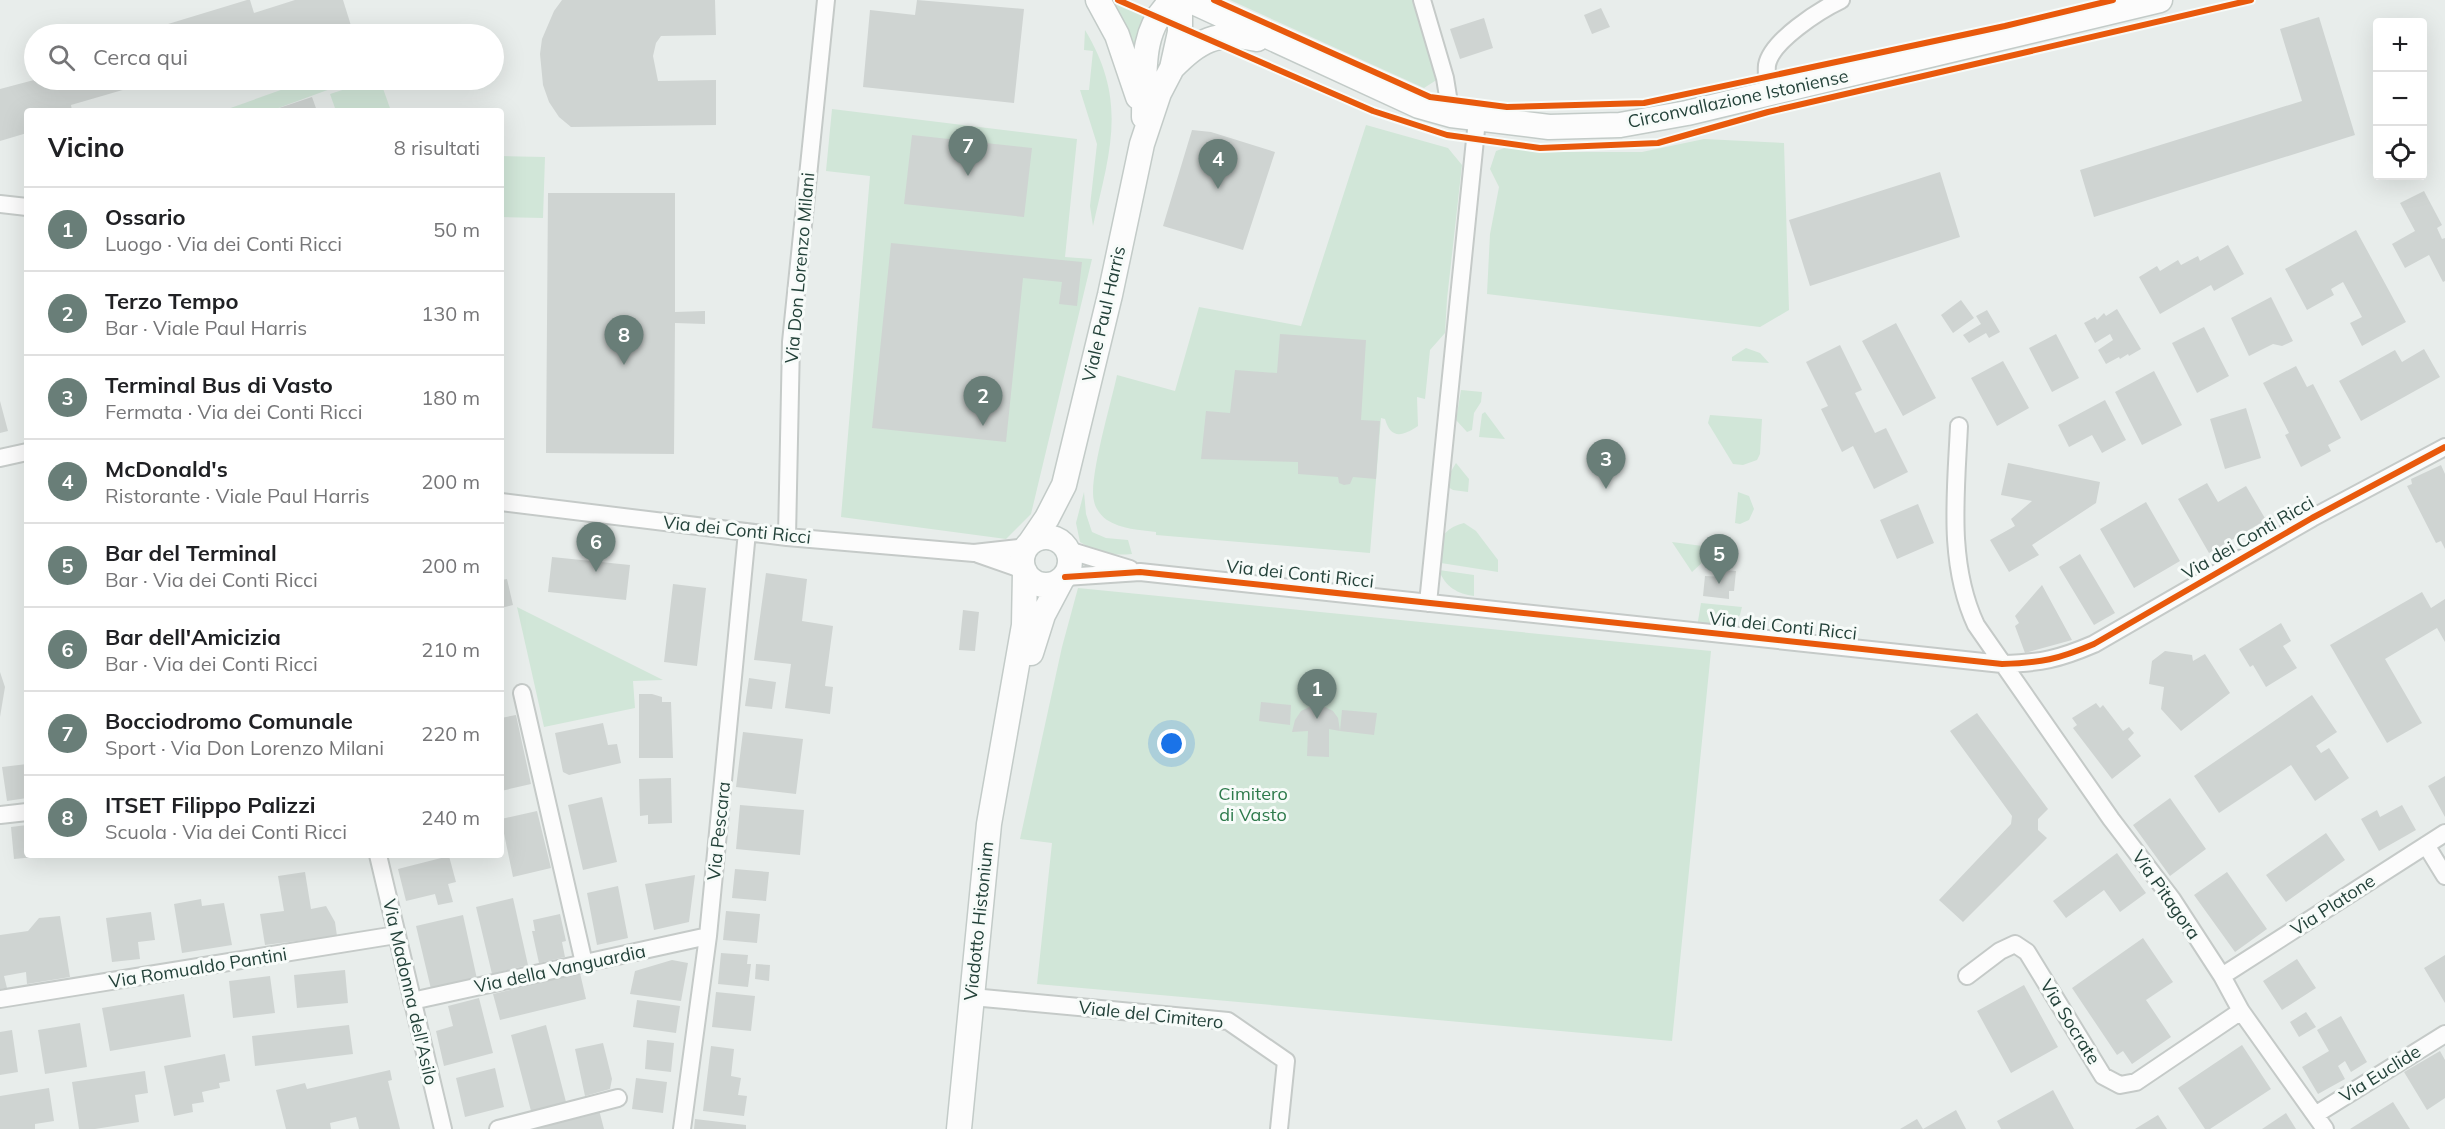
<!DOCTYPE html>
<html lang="it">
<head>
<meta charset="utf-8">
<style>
  :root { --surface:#fff; --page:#f2f2f2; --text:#202124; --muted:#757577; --line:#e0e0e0; --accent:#697e78 }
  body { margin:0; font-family:Mulish,sans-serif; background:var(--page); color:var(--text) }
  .controls { position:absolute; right:18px; top:18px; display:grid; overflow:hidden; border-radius:6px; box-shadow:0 6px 24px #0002 }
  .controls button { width:54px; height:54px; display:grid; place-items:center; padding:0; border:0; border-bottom:2px solid var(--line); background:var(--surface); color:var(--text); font:30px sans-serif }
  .you { position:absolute; left:1172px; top:744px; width:21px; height:21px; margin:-15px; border:4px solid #fff; border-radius:50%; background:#1a73e8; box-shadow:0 0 0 9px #1a73e833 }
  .badge { display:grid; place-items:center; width:39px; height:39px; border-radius:50%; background:var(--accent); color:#fff; font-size:20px; font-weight:700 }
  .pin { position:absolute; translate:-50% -50px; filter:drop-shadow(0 2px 3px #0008) }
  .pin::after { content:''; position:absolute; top:32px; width:21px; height:18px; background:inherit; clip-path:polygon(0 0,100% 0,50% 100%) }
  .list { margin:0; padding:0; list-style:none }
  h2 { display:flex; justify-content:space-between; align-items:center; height:78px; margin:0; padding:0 24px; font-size:26px }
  h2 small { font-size:20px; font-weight:400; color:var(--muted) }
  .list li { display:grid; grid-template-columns:39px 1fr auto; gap:18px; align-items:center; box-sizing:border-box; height:84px; padding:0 24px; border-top:2px solid var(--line) }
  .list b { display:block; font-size:22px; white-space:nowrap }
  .list p { margin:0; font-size:20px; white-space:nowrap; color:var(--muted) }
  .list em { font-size:20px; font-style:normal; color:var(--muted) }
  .icon { flex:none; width:33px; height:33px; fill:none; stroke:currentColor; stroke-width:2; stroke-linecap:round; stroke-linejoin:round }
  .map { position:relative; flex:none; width:2445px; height:1129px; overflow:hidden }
  .search { position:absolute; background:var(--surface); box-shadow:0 6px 24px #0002; left:24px; top:24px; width:480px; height:66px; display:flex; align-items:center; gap:15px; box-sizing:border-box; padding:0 21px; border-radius:33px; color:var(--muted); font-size:22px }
  .panel { position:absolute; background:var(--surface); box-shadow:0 6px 24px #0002; left:24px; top:108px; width:480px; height:750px; border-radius:6px }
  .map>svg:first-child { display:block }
  .green { fill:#d1e6d8 }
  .building { fill:#cfd4d2 }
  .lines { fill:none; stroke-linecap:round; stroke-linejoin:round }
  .minor-casing { stroke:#c5cac8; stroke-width:20 }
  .secondary-casing { stroke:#c3cbc8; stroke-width:27 }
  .minor { stroke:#fcfcfc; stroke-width:16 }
  .secondary { stroke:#fcfcfc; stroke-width:24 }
  .cycleway-casing { stroke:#f7fbf9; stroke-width:10 }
  .cycleway { stroke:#e8590c; stroke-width:6 }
  .labels { text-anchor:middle; stroke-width:6; stroke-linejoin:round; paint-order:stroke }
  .street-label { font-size:18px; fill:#24423a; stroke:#f7fbf9 }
  .park-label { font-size:18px; fill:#2d7a4b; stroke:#f7fbf9 }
</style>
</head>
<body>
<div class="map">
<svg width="2445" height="1129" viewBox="0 0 2445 1129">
  <rect width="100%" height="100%" fill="#e8edeb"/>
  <!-- green -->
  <path class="green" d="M1109 0 1150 19 1136 61Z
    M1230 0H1414L1430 43 1438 79 1424 88Z
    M1085 30C1128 101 1110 151 1093 226L1090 206 1097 144 1080 90H1089L1093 51 1084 50Z
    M309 80H355L270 111H222Z
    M373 80H380L391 111H336L330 94Z
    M832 109 1077 139 1065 257 1092 259 1031 514 1006 539 841 517 870 176 826 171Z
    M1366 125 1448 148 1462 165 1447 299 1445 333 1430 350 1425 399 1417 397 1418 426C1403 436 1391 440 1385 419L1381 418 1370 553 1156 535V532C1140 530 1121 529 1107 520 1101 516 1095 508 1094 501 1088 480 1112 400 1117 375L1175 391 1199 307 1301 326Z
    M1704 139 1784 143 1789 310 1760 327 1487 294 1490 234 1499 187 1490 169 1496 151 1507 147 1558 152H1642Z
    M501 156 545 157 543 218 501 217Z
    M1746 348 1760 353 1769 363 1732 361V357Z
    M1461 390 1482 392 1481 402 1474 413 1472 430 1467 432 1456 420Z
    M1485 412 1505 439 1479 437 1482 414Z
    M1710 415 1762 419 1760 454 1757 460 1743 465 1733 464 1708 423Z
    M1456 463 1469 479 1468 492 1453 490 1448 487 1450 473Z
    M1084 492 1086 514 1092 532 1106 538 1128 540 1132 554C1112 556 1097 553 1080 542L1076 523Z
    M1738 492 1749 496 1754 509 1749 520 1740 524 1735 523Z
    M1464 523 1476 531 1498 560V572L1441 563C1435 542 1443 528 1464 523Z
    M1672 542 1718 548 1692 572Z
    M1439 570 1474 575V596C1458 594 1445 587 1439 570Z
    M1078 588 1711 651 1672 1041 1037 984 1052 843 1020 839 1062 647Z
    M1701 603 1742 607 1740 615 1728 628 1697 627Z
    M517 607 663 680 633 681 635 708 544 727Z"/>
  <!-- building -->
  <path class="building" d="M247 0H250L254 13 295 0H343L353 32 345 34H171L168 24Z
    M562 0H715L716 35 661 36 656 43 653 56 658 81 716 80V125L571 127 559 117 549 102 543 85 540 54 542 39 554 11Z
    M917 0 1024 9 1014 103 863 87 870 10 915 15Z
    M1601 8 1610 27 1592 34 1584 15Z
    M2319 17 2355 135 2094 217 2080 170 2302 101 2280 29Z
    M1484 18 1493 48 1460 59 1450 29Z
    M34 80H157L71 105 72 111H27V133L0 141V89Z
    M312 97 317 111H270Z
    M1192 130 1211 132 1275 152 1243 250 1163 226Z
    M912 135 1032 148 1024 217 904 204Z
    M1940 172 1960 237 1810 286 1789 220Z
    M2424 191 2442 225 2437 228 2442 239 2445 238V281L2443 282 2429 255 2405 268 2392 244 2415 231 2400 203Z
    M548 193H675V312L705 311V324L675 323 674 454 546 453Z
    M2356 230 2406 322 2362 346 2350 323 2362 317 2343 282 2331 289 2334 295 2307 310 2285 269Z
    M891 243 1082 262 1077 306 1059 304 1062 282 1023 278 1006 442 872 428Z
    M2228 245 2244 274 2214 291 2211 285 2160 314 2139 277 2157 266 2160 271 2178 260 2181 265 2198 256 2200 261Z
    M2271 297 2293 341 2282 346 2273 344 2249 356 2231 318Z
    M1961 300 1974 318 1953 333 1941 315Z
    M2117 309 2141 349 2129 356 2128 354 2120 359 2119 357 2106 364 2098 350 2113 340 2110 334 2095 343 2084 323 2095 317 2097 320 2104 313 2106 316Z
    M1987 310 2000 332 1989 338 1986 333 1969 343 1963 335 1981 324 1976 316Z
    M1896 323 1936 398 1903 416 1862 341Z
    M2204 327 2229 376 2197 393 2172 343Z
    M1280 334 1366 340 1361 420 1380 421 1376 479 1353 477 1350 484 1344 485 1339 483 1338 477 1298 474V462L1201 459 1206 411 1230 413 1235 370 1277 373Z
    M2056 334 2079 378 2052 392 2029 348Z
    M1840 345 1862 390 1855 393 1875 433 1886 428 1908 472 1874 489 1853 446 1842 452 1821 409 1828 406 1806 362Z
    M2424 349 2440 377 2361 421 2339 381 2395 350 2402 362Z
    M2003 361 2029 408 1997 426 1971 378Z
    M2296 366 2307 387 2313 384 2341 438 2328 445 2331 451 2301 467 2285 435 2289 433 2263 383Z
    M2154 371 2182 425 2142 445 2115 392Z
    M2105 400 2126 440 2102 453 2092 435 2069 447 2058 425Z
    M0 401 8 431 0 433Z
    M2246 408 2261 458 2225 469 2210 419Z
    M2008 463 2100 482 2096 503 2032 545 2039 555 2009 572 1990 540 2015 526 2011 519 2032 501 2001 495Z
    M2441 465 2445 474V549L2441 541 2436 543 2407 486 2412 484 2411 479Z
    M2207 483 2218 502 2246 486 2266 520 2209 553 2178 499Z
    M2146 502 2180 561 2134 588 2100 529Z
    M1918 504 1934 543 1897 559 1880 520Z
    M2080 554 2115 613 2094 625 2059 567Z
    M552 557 630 565 626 600 548 592Z
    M1723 570 1736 571 1734 591H1729V599L1703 596 1705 576 1723 577Z
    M766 573 807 579 802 621 833 626 825 686 833 687 830 714 785 708 791 664 754 660Z
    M507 579 513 605 501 608V580Z
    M673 584 706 588 697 666 664 662Z
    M2042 585 2072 640 2025 653 2015 626 2019 623 2015 616Z
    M2422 592 2431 608 2445 599V642L2437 628 2385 659 2422 723 2387 743 2330 645Z
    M963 610 979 612 975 651 959 650Z
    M2281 623 2291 641 2283 646 2297 668 2266 687 2253 665 2250 667 2239 649Z
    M2165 651 2192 655 2193 661 2205 654 2230 693 2181 731 2161 709 2164 687 2149 684 2152 661Z
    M0 672 5 687 0 717Z
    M749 678 776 682 772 709 745 706Z
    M639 694H652L662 697V702H671L673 758H639Z
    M2312 695 2337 732 2316 746 2321 753 2329 748 2349 778 2315 801 2291 765 2219 813 2194 776Z
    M1261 702 1291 705 1290 725 1259 721Z
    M2096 703 2100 708 2103 705 2123 731 2129 727 2134 733 2128 739 2141 756 2112 779 2073 728 2077 725 2072 718Z
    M1314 705 1325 707 1333 711 1338 718 1340 731 1329 729V757L1307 756 1308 731 1292 732 1295 720 1301 711Z
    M1342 710 1377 713 1374 735 1340 731Z
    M1977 713 2048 809 2038 819V830L2047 838 1963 922 1939 900 2011 824 2012 816 1950 731Z
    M516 715 531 784 501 791V718Z
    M603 723 608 745 617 744 621 763 569 775 563 772 555 733Z
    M743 732 803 739 796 794 736 787Z
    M27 764V798L7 801 2 767Z
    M2445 776V817L2428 786Z
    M671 778 672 823 648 824V815L640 816 639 779Z
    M602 797 617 862 583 870 568 805Z
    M2170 798 2206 849 2170 876 2133 825Z
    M740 805 804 810 800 855 736 849Z
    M2402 805 2416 830 2379 851 2361 819 2377 810 2380 817Z
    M537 811 551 868 513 877 501 819Z
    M27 825V855L35 857 14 859 11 827Z
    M2326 833 2345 860 2286 902 2266 875Z
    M2117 853 2146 893 2120 912 2104 890 2066 918 2053 901Z
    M449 856 456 882 448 884 453 902 438 905 435 894 406 901 398 869Z
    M735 869 769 872 766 901 732 898Z
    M305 872 311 909 326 906 335 922 337 936 265 945 260 914 284 911 278 876Z
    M2227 872 2267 929 2235 952 2194 895Z
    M695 875 689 922 654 930 645 884Z
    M618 886 628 938 597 945 587 893Z
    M513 898 528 965 492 974 476 907Z
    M201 899 202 906 224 903 232 945 182 953 174 904Z
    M726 911 760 914 757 943 723 940Z
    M151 912 155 940 138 942 140 959 112 962 106 918Z
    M560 914 566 941 562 942 565 957 539 963 532 931H535L533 920Z
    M463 915 477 979 431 989 416 926Z
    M60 916 70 977 27 984 26 972 4 976 7 988 0 989V935L28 931 39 918Z
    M2143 938 2173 982 2146 1000 2171 1037 2132 1064 2123 1051 2117 1055 2072 988Z
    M721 953 748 955 747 964H751L748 987 718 984Z
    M2445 955V1003L2424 968Z
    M2297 959 2316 988 2282 1010 2263 981Z
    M672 960 688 963 681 1001 630 994 635 971Z
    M756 964 770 965 769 981 755 979Z
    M345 970 348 1003 297 1008 294 975Z
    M580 973 586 999 500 1020 493 994Z
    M270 976 275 1013 233 1018 229 981Z
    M2024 985 2058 1047 2011 1073 1977 1011Z
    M716 992 755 996 751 1031 712 1027Z
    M184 994 191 1037 110 1051 102 1008Z
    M479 998 493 1053 444 1066 436 1031 453 1026 448 1006Z
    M637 1000 680 1006 676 1033 633 1027Z
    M2306 1012 2316 1027 2299 1037 2290 1022Z
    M2341 1016 2367 1062 2351 1072 2345 1061 2338 1066 2345 1079 2318 1094 2302 1067 2329 1051 2317 1030Z
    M80 1023 87 1067 45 1074 38 1030Z
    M349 1025 353 1054 255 1066 252 1036Z
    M546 1025 566 1102 531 1111 511 1035Z
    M12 1030 18 1072 0 1075V1032Z
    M647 1040 674 1043 671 1072 645 1069Z
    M603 1043 612 1079 610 1089 585 1096 575 1049Z
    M2242 1045 2271 1089 2210 1129H2205L2178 1088Z
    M711 1046 734 1049 731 1076 741 1078 738 1095 747 1096 744 1116 703 1111Z
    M2440 1051 2445 1060V1098L2427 1110 2404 1072Z
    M225 1054 230 1081 219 1083 220 1088 202 1092 204 1102 192 1104 193 1112 174 1116 164 1066Z
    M495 1068 504 1107 465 1117 456 1078Z
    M390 1070 392 1080 388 1081 400 1129H359L356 1117 330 1123 331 1129H286L276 1090 305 1083 307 1089Z
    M145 1071 148 1093 135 1095 139 1122 95 1129H79L72 1082Z
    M636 1078 667 1082 663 1113 632 1109Z
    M49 1088 54 1121 35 1124V1129H0V1096Z
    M2053 1090 2074 1129H2001L1997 1121Z
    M2393 1102 2410 1129H2350Z
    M599 1110 604 1129H529Z
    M1956 1110 1966 1129H1900L1917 1119 1923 1129Z
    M2286 1113 2296 1129H2262Z
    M2158 1115 2167 1129H2135Z
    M695 1119 746 1125V1129H694Z"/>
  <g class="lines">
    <!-- minor casing -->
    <g class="minor-casing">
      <path id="minor" d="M1422 0 1445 78 1451 115
        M1769 94C1768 84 1766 75 1767 65 1771 41 1820 10 1841 0
        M0 204 27 207
        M1959 426C1956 492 1947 563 1976 625L2111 819 2172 899 2222 976 2241 1011 2325 1129
        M0 458 27 452
        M501 502 787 537 974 553 1027 547
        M787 537 791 342 826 0
        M1068 550 1130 569
        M978 554 1024 570
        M1065 577 1140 572 2002 664C2041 663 2059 659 2094 644L2312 518 2445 447
        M1428 603 1477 120
        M522 693 584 963
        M0 815 27 812
        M2426 845 2445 876
        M378 855 443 1129
        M1967 976 2000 951 2015 944 2027 952 2103 1076 2120 1085 2136 1082 2241 1011
        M2222 976 2445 833
        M972 997 1228 1021 1286 1061 1279 1129
        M0 999 396 935
        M412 1001 708 936
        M2315 1115 2445 1034
        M498 1129 618 1098
        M682 1129 708 936 747 532"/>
    </g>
    <!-- secondary casing -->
    <g class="secondary-casing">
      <path id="secondary" d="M1098 0 1117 35 1138 97
        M1189 0 1419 106 1451 115 1549 127 1620 125 1687 113 2160 0
        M1172 68C1199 40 1216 31 1257 39
        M1144 117C1145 78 1138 27 1174 0
        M1022 561a24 24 0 1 1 48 0a24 24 0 1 1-48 0Z
        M1030 543 1047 518 1064 485 1110 295 1142 144 1159 93 1172 68 1180 32V0
        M1031 653 1043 615 1061 581
        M959 1129 989 824 1024 625 1025 572"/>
    </g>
    <!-- minor -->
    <use href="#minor" class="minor"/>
    <!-- secondary -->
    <use href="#secondary" class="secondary"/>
    <!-- cycleway casing -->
    <g class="cycleway-casing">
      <path id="cycleway" d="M1118 0 1373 111 1447 135 1540 148 1658 143 1768 112 2251 0
        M1214 0 1430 97 1507 107 1644 103 2005 26 2113 0
        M1065 577 1140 572 2002 664C2041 663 2059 659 2094 644L2312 518 2445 447"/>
    </g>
    <!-- cycleway -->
    <use href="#cycleway" class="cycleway"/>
  </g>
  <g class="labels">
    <!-- street labels -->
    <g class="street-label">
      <text transform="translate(1738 99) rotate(-12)" y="6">Circonvallazione Istoniense</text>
      <text transform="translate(800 268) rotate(-85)" y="6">Via Don Lorenzo Milani</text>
      <text transform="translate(1104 314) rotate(-77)" y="6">Viale Paul Harris</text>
      <text transform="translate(737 530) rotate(6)" y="6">Via dei Conti Ricci</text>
      <text transform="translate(2248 538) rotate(-30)" y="6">Via dei Conti Ricci</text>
      <text transform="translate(1300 574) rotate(6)" y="6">Via dei Conti Ricci</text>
      <text transform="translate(1783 626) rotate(6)" y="6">Via dei Conti Ricci</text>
      <text transform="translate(719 831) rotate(-84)" y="6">Via Pescara</text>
      <text transform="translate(2166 895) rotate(55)" y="6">Via Pitagora</text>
      <text transform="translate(2333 905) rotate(-33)" y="6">Via Platone</text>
      <text transform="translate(979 921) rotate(-84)" y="6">Viadotto Histonium</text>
      <text transform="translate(198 968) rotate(-9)" y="6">Via Romualdo Pantini</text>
      <text transform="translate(560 969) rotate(-12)" y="6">Via della Vanguardia</text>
      <text transform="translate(410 992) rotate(77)" y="6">Via Madonna dell'Asilo</text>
      <text transform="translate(1151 1015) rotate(6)" y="6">Viale del Cimitero</text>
      <text transform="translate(2070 1022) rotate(58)" y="6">Via Socrate</text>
      <text transform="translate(2380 1074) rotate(-32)" y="6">Via Euclide</text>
    </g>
    <!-- park labels -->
    <g class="park-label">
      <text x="1253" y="800">Cimitero<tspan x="1253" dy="21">di Vasto</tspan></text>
    </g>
  </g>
</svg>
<div class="controls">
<button>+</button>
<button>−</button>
<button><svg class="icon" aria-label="locate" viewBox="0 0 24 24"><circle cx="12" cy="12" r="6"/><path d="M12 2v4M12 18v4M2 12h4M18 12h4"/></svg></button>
</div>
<div class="you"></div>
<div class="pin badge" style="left:1317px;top:719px">1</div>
<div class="pin badge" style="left:983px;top:426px">2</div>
<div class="pin badge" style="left:1606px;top:489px">3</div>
<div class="pin badge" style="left:1218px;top:189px">4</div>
<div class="pin badge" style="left:1719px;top:584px">5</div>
<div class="pin badge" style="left:596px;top:572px">6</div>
<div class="pin badge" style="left:968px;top:176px">7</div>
<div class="pin badge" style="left:624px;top:365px">8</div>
<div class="search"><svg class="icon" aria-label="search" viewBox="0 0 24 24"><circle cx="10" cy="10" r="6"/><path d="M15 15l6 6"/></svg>Cerca qui</div>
<section class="panel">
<h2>Vicino<small>8 risultati</small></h2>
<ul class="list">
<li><span class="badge">1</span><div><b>Ossario</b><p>Luogo · Via dei Conti Ricci</p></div><em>50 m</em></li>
<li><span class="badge">2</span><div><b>Terzo Tempo</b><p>Bar · Viale Paul Harris</p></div><em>130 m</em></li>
<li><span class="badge">3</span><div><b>Terminal Bus di Vasto</b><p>Fermata · Via dei Conti Ricci</p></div><em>180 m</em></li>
<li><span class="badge">4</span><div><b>McDonald's</b><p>Ristorante · Viale Paul Harris</p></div><em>200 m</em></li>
<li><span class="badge">5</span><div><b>Bar del Terminal</b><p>Bar · Via dei Conti Ricci</p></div><em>200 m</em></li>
<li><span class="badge">6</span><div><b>Bar dell'Amicizia</b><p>Bar · Via dei Conti Ricci</p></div><em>210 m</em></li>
<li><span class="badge">7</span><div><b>Bocciodromo Comunale</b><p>Sport · Via Don Lorenzo Milani</p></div><em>220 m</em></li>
<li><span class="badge">8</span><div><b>ITSET Filippo Palizzi</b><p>Scuola · Via dei Conti Ricci</p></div><em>240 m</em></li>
</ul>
</section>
</div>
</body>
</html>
